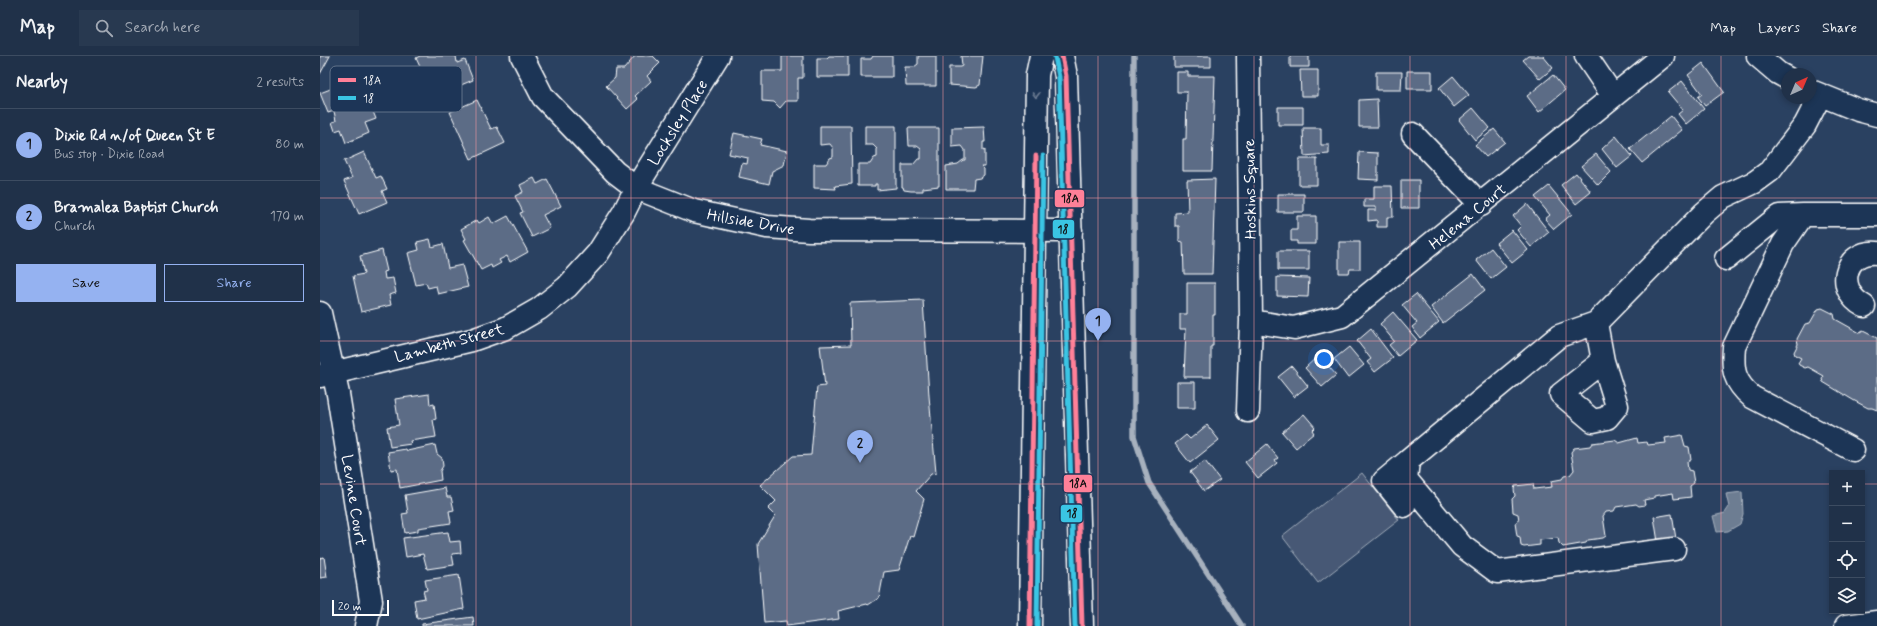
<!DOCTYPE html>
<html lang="en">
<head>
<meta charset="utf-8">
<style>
  :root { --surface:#203149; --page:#283950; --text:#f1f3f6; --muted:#a2a9b4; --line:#3d4c61; --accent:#95b2f1 }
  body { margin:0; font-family:Mynerve,sans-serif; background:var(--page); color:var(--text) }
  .controls { position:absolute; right:12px; bottom:12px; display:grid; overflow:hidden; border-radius:0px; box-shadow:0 2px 6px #0003 }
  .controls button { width:36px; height:36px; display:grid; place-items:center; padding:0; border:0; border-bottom:1px solid var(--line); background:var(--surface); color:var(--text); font:20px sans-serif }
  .compass { position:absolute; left:1461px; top:12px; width:36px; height:36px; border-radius:50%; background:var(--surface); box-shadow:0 2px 6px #0003; rotate:44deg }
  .scale { position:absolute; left:12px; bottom:10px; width:57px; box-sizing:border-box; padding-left:4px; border:2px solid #fff; border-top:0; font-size:11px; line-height:14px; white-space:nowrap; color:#fff; -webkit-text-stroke:3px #1d3557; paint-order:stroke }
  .you { position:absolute; left:1004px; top:303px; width:14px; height:14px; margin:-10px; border:3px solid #fff; border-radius:50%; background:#1a73e8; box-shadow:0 0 0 6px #1a73e833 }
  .badge { display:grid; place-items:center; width:26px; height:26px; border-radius:50%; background:var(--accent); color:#111; font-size:13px; font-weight:700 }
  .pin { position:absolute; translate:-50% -33px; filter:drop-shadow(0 1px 2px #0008) }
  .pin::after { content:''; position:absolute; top:21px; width:14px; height:12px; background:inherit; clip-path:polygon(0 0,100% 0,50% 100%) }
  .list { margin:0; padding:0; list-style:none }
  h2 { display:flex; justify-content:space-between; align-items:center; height:52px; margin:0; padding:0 16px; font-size:17px }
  h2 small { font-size:13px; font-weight:400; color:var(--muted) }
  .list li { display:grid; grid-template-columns:26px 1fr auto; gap:12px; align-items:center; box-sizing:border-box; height:72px; padding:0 16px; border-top:1px solid var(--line) }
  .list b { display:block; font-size:15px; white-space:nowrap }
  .list p { margin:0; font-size:13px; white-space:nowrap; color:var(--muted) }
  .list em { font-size:13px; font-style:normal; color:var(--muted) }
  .actions { display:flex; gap:8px; padding:12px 16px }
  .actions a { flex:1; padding:9px 0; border:1px solid var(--accent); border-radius:0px; text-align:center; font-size:14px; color:var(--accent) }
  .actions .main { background:var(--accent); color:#111 }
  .icon { flex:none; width:22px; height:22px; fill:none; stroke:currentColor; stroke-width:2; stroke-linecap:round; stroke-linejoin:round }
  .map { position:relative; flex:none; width:1557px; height:570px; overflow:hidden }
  header { display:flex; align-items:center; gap:24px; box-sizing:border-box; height:56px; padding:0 20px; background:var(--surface); border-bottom:1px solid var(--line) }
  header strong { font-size:19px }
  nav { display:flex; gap:22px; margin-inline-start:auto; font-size:14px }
  .search { width:280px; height:36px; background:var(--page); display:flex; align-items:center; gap:10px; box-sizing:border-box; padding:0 14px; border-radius:0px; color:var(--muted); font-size:15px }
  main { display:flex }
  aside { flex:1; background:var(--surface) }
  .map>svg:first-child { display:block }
  .green { fill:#465975; stroke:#a2acba }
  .water { fill:#6d7d92; stroke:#a7b1be }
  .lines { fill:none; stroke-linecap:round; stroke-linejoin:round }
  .stream { stroke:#a7b1be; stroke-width:5.5 }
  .building { fill:#5b6c86; stroke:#fff }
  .minor-casing { stroke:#fff; stroke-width:25 }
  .major-casing { stroke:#fff; stroke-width:25 }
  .minor { stroke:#1d3557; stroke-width:22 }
  .major { stroke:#1d3557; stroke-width:22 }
  .bus-1-casing { stroke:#1d3557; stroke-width:8 }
  .bus-2-casing { stroke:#1d3557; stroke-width:8 }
  .bus-1 { stroke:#ff8098; stroke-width:5 }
  .bus-2 { stroke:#3ac5e4; stroke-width:5 }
  .oneway { stroke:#6c7c92 }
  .grid { fill:none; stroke:#ff9aa2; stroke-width:1; stroke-opacity:0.55 }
  .labels { text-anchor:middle; stroke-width:3; stroke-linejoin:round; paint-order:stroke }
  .street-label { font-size:16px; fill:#fff; stroke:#1d3557 }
  .key { fill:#1d3557; stroke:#617289; stroke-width:1 }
  .key-label { font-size:11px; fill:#fff }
  .line-badge { stroke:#1d3557; stroke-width:1.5 }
  .pale-badge-label { font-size:11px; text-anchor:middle; font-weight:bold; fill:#111 }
</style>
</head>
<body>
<header>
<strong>Map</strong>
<div class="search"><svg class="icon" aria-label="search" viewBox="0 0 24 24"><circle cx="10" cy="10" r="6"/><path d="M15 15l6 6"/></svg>Search here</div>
<nav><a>Map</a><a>Layers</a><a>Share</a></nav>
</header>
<main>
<aside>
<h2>Nearby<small>2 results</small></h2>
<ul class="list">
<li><span class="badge">1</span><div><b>Dixie Rd n/of Queen St E</b><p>Bus stop · Dixie Road</p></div><em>80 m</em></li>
<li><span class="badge">2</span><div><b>Bramalea Baptist Church</b><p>Church</p></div><em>170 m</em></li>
</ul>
<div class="actions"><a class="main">Save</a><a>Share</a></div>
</aside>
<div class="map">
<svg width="1557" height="570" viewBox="0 0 1557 570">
  <rect width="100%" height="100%" fill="#2a4161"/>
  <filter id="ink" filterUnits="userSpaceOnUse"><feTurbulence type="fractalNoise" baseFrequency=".025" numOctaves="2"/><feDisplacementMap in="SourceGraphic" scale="8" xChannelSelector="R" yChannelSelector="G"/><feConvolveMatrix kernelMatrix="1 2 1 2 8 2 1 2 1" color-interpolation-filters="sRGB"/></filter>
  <g filter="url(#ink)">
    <!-- green -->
    <path class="green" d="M1042 417 1079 464 998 527 962 480Z"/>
    <!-- water -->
    <path class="water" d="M1422 436 1423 458 1420 468 1408 475 1397 476 1393 460 1405 457 1409 451 1406 438Z"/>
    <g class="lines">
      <!-- stream -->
      <path class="stream" d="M814 0V380L829 427 922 570"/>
    </g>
    <!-- building -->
    <path class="building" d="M0 0H10L0 18Z
      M100 0H136L137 7 145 4 153 24 124 36 121 29 110 33 96 2Z
      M315 0H333L340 7 327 20 331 25 315 40 318 43 307 53 286 30 295 22 296 13H304Z
      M462 0H483V22H478V45H466L460 52 454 46 442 45V15H462Z
      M509 0H528V21H497V2H507Z
      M553 0H572V21H541V3H551Z
      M598 0H616V30H586L585 11H594L598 8Z
      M641 0H663L660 29 656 31 629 29V11H640L642 10Z
      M854 0H891V11H854Z
      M970 0H989V11H970Z
      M1208 0H1223L1233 12 1220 23 1203 4Z
      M1383 7 1404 36 1385 50 1378 41 1382 38 1368 19Z
      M980 14H998V40H981Z
      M1087 15H1112V33H1087Z
      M857 16H868V20H895L892 115H863V83H866L867 36H857Z
      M1056 16H1082L1081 34H1056Z
      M1233 19 1245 34 1219 56 1207 40Z
      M1133 20 1149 39 1134 51 1119 32Z
      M1362 25 1384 53 1366 68 1358 58 1363 54 1348 36Z
      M29 26 40 52 50 48 56 63 45 67 49 77 26 87 21 73 15 75 12 66 16 65 14 55 8 57 0 37Z
      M1057 43 1058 71H1039V44Z
      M157 44 171 73 177 71 185 87 151 103 130 56Z
      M958 51H983V69H958Z
      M1153 52 1170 72 1155 84 1139 64Z
      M1351 60 1362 74 1322 107 1310 93Z
      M500 70H531L532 128 515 130 516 133 494 132V108H506L510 102 513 101V92L510 88 500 89Z
      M545 70H576V132L557 134V128H555V130H538V108H550L554 102 557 101V93L553 89H545Z
      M664 71 665 86H663V94L665 93V110H661L664 113V119L660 122 654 123 653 133H626V110L638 108 643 104H645V94L642 90 632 91V72Z
      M588 72H619V130L603 132V135H591L584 134 583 131H582V109H593L598 103H601V93L597 90H589Z
      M983 72H1001V89H1009V98L984 100Z
      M1174 73 1185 86 1166 101 1155 89Z
      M414 77 442 83 440 89 467 95 464 109 452 115 449 128 419 121 422 107 427 108 428 102 409 98Z
      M1296 80 1312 100 1297 112 1282 93Z
      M44 96 56 122 61 120 67 133 62 135 67 146 39 158 24 125 32 122 24 105Z
      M1039 96 1058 97V124L1038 123Z
      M1276 98 1291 116 1278 129 1261 110Z
      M979 103H997V129H979Z
      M1256 117 1271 136 1256 148 1241 129Z
      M214 122 217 128 227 123 241 150 223 159 230 172 212 181 200 157 203 156 195 140 203 136 200 129Z
      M895 123 892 218H864L863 186 859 185V170H855V157L868 156 867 124Z
      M1081 124H1099V152H1081Z
      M1054 130H1072L1073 161H1067V171H1057V164L1048 165V154H1056V151H1044V143H1054Z
      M1229 130 1252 158 1234 173 1225 163 1230 159 1215 141Z
      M958 138H984V156H958Z
      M1207 148 1229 176 1211 191 1197 174 1201 170 1193 160Z
      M188 160 208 196 190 206 187 200 179 204 181 207 172 212 171 209 161 214 144 184 146 183 141 173 157 164 159 167 169 161 173 168Z
      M977 160H996V188H977V185H971V174H977Z
      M1192 174 1208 194 1192 207 1176 187Z
      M110 183 112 191 123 188 128 212 142 209 148 231 118 238 116 230 108 232 106 227 96 229 88 197 99 194 97 186Z
      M1019 186H1040V213H1030L1029 217H1019Z
      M1171 192 1186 211 1171 223 1156 204Z
      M62 194 67 215 64 216 65 223 73 222 76 237 69 239 71 249 41 256 33 220 44 218 40 200Z
      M958 195H989V214H958Z
      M1153 218 1165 234 1123 267 1111 251Z
      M957 221 989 222 988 241 957 240Z
      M867 227H895V259H893V290H891V321H864L866 273H860V258H867Z
      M1096 238 1119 266 1100 282 1092 271 1097 267 1082 249Z
      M603 244 609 340 616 417 611 418 596 435 604 443 593 481 590 480 579 514 564 516 559 542 548 549 547 548 518 555 519 563 467 570 466 565 444 567 438 488 455 460 448 453 456 445 440 429 473 400 491 399 497 331 505 330 500 290 531 289 530 247Z
      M1502 252 1514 258 1515 263 1540 277 1543 275 1557 282V354L1552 352H1548L1533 344 1503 326 1502 323 1504 320 1488 311 1485 312 1479 309 1478 307 1481 302 1475 299 1474 296 1478 288 1477 283 1485 268 1490 267 1498 253Z
      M1073 256 1097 284 1078 300 1069 289 1074 285 1060 268Z
      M1051 273 1073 302 1055 316 1047 306 1051 303 1037 285Z
      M1029 291 1044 309 1028 322 1014 303Z
      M999 299 1016 319 1002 331 985 312Z
      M972 310 988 330 974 341 958 321Z
      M857 326H875V352H857Z
      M109 338 110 349 114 348 116 363 113 364 116 381 90 385 91 388 70 391 67 371 79 369 75 343Z
      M984 358 995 371 992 374 994 377 976 392 962 376Z
      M887 369 899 384 870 407 855 388 866 379 870 383Z
      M1362 379 1365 390 1369 391 1371 404 1367 406 1368 414 1372 415 1374 427 1370 430 1371 441 1354 443 1353 437 1334 440V442L1324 444 1325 449 1319 450 1316 448 1296 451 1294 455 1286 456 1283 460 1286 480 1283 482 1268 484 1266 487 1243 491 1239 487 1238 482 1220 484V489L1204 491 1201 490 1200 481 1197 480 1195 467 1199 464 1198 458 1193 456 1192 443 1195 440 1194 433 1195 430 1213 428 1214 433 1232 431 1231 425 1242 423 1244 420 1250 419 1254 414 1251 396 1254 392 1270 390 1272 387 1295 384 1299 387 1317 382 1318 387 1327 386 1328 389 1346 387 1345 382Z
      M947 388 958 402 955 404 957 407 938 422 925 406Z
      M115 389 117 398 122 402 123 410 120 415 121 424 80 432 77 413 71 414 68 396 86 393 87 395Z
      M885 405 900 424 884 435 870 416Z
      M125 432 127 441H131L134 454 129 455 131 467 98 472V475L85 477 82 458 88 457 85 439Z
      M1352 458 1356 483 1338 486 1334 461Z
      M128 476 130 486 140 485 141 497 132 498 134 509 107 513 103 498 86 501 83 482Z
      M4 501 7 521 0 522V502Z
      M139 519 144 553 97 563 94 544 105 542 103 535 107 534 105 524Z
      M153 561 154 570H102V568Z"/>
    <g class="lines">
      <!-- minor casing -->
      <g class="minor-casing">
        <path id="minor" d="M202 0 223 41 295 116 316 132 374 155 447 171 489 174 751 175
          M928 0 931 265 928 355
          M1266 0 1293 40
          M1438 0 1458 17 1467 22
          M1491 35 1538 54 1557 59
          M1093 78 1161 149
          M1406 203 1459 160 1483 159
          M1544 250C1515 235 1523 194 1557 197
          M0 257 18 338 51 545 46 570
          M931 265 974 272 1022 260 1343 0
          M1276 267 1283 305 1297 350 1287 362 1273 365 1241 338 1283 305
          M0 320 152 284 186 272 219 253 247 231 278 197 304 156 316 132 398 0
          M1533 394 1432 341C1414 326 1412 314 1414 291L1463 188 1483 159H1557
          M1084 450 1064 425 1088 405
          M1354 493 1177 516 1142 490 1086 423 1088 405 1239 280 1276 267 1384 157 1403 141 1435 126 1450 115 1485 69 1500 40"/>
      </g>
      <!-- major casing -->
      <g class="major-casing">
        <path id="major" d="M742 0 746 20 762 570
          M710 570 717 19 721 0
          M1526 570 1557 566"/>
      </g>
      <!-- minor -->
      <use href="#minor" class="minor"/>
      <!-- major -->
      <use href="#major" class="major"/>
      <!-- bus-1 casing -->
      <g class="bus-1-casing">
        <path id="bus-1" d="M742 0 746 20 762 570
          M710 570 716 100"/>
      </g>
      <!-- bus-2 casing -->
      <g class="bus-2-casing">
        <path id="bus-2" d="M735 1 739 21 755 570
          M717 570 723 100"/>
      </g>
      <!-- bus-1 -->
      <use href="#bus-1" class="bus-1"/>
      <!-- bus-2 -->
      <use href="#bus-2" class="bus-2"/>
    </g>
    <!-- one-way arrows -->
    <defs><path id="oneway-chevron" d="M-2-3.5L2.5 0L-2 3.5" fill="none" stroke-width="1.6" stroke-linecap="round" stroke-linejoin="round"/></defs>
    <use class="oneway" href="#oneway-chevron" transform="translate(716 39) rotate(91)"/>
  </g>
  <!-- grid -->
  <path class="grid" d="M156 0V570M311 0V570M467 0V570M623 0V570M778 0V570M934 0V570M1090 0V570M1246 0V570M1401 0V570M0 142H1557M0 285H1557M0 428H1512M1542 428H1557"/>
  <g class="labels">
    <!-- street labels -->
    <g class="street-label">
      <text transform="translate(357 66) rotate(-58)" y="6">Locksley Place</text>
      <text transform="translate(929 133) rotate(-91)" y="6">Hoskins Square</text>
      <text transform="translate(1147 160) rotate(-39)" y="6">Helena Court</text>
      <text transform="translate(431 165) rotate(10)" y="6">Hillside Drive</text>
      <text transform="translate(129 286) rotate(-15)" y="6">Lambeth Street</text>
      <text transform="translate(35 444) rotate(81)" y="6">Levine Court</text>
    </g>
  </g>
  <!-- legend -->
  <rect x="10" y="10" width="132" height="46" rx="6" class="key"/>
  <rect x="18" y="22" width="18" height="4" fill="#ff8098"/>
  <rect x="18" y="40" width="18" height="4" fill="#3ac5e4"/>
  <g class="key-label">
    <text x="43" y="28">18A</text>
    <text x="43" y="46">18</text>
  </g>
  <g class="line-badge">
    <rect x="734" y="133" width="31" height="19" rx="4" fill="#ff8098"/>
    <rect x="732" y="163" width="23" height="20" rx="4" fill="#3ac5e4"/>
    <rect x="743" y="418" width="30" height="19" rx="4" fill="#ff8098"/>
    <rect x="740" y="448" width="23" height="19" rx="4" fill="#3ac5e4"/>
  </g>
  <g class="pale-badge-label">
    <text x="750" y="146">18A</text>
    <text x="743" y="177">18</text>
    <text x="758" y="431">18A</text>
    <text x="752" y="461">18</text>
  </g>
</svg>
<div class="controls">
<button>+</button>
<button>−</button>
<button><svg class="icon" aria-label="locate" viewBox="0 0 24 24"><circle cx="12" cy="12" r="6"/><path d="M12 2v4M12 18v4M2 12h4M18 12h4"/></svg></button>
<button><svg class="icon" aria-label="layers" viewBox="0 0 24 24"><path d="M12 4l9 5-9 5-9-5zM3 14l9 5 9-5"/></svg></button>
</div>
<svg class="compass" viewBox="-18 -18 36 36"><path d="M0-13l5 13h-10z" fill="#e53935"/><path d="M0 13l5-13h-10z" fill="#a2a9b4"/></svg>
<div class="scale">20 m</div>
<div class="you"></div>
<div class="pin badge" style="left:778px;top:285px">1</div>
<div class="pin badge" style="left:540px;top:407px">2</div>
</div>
</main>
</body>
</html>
